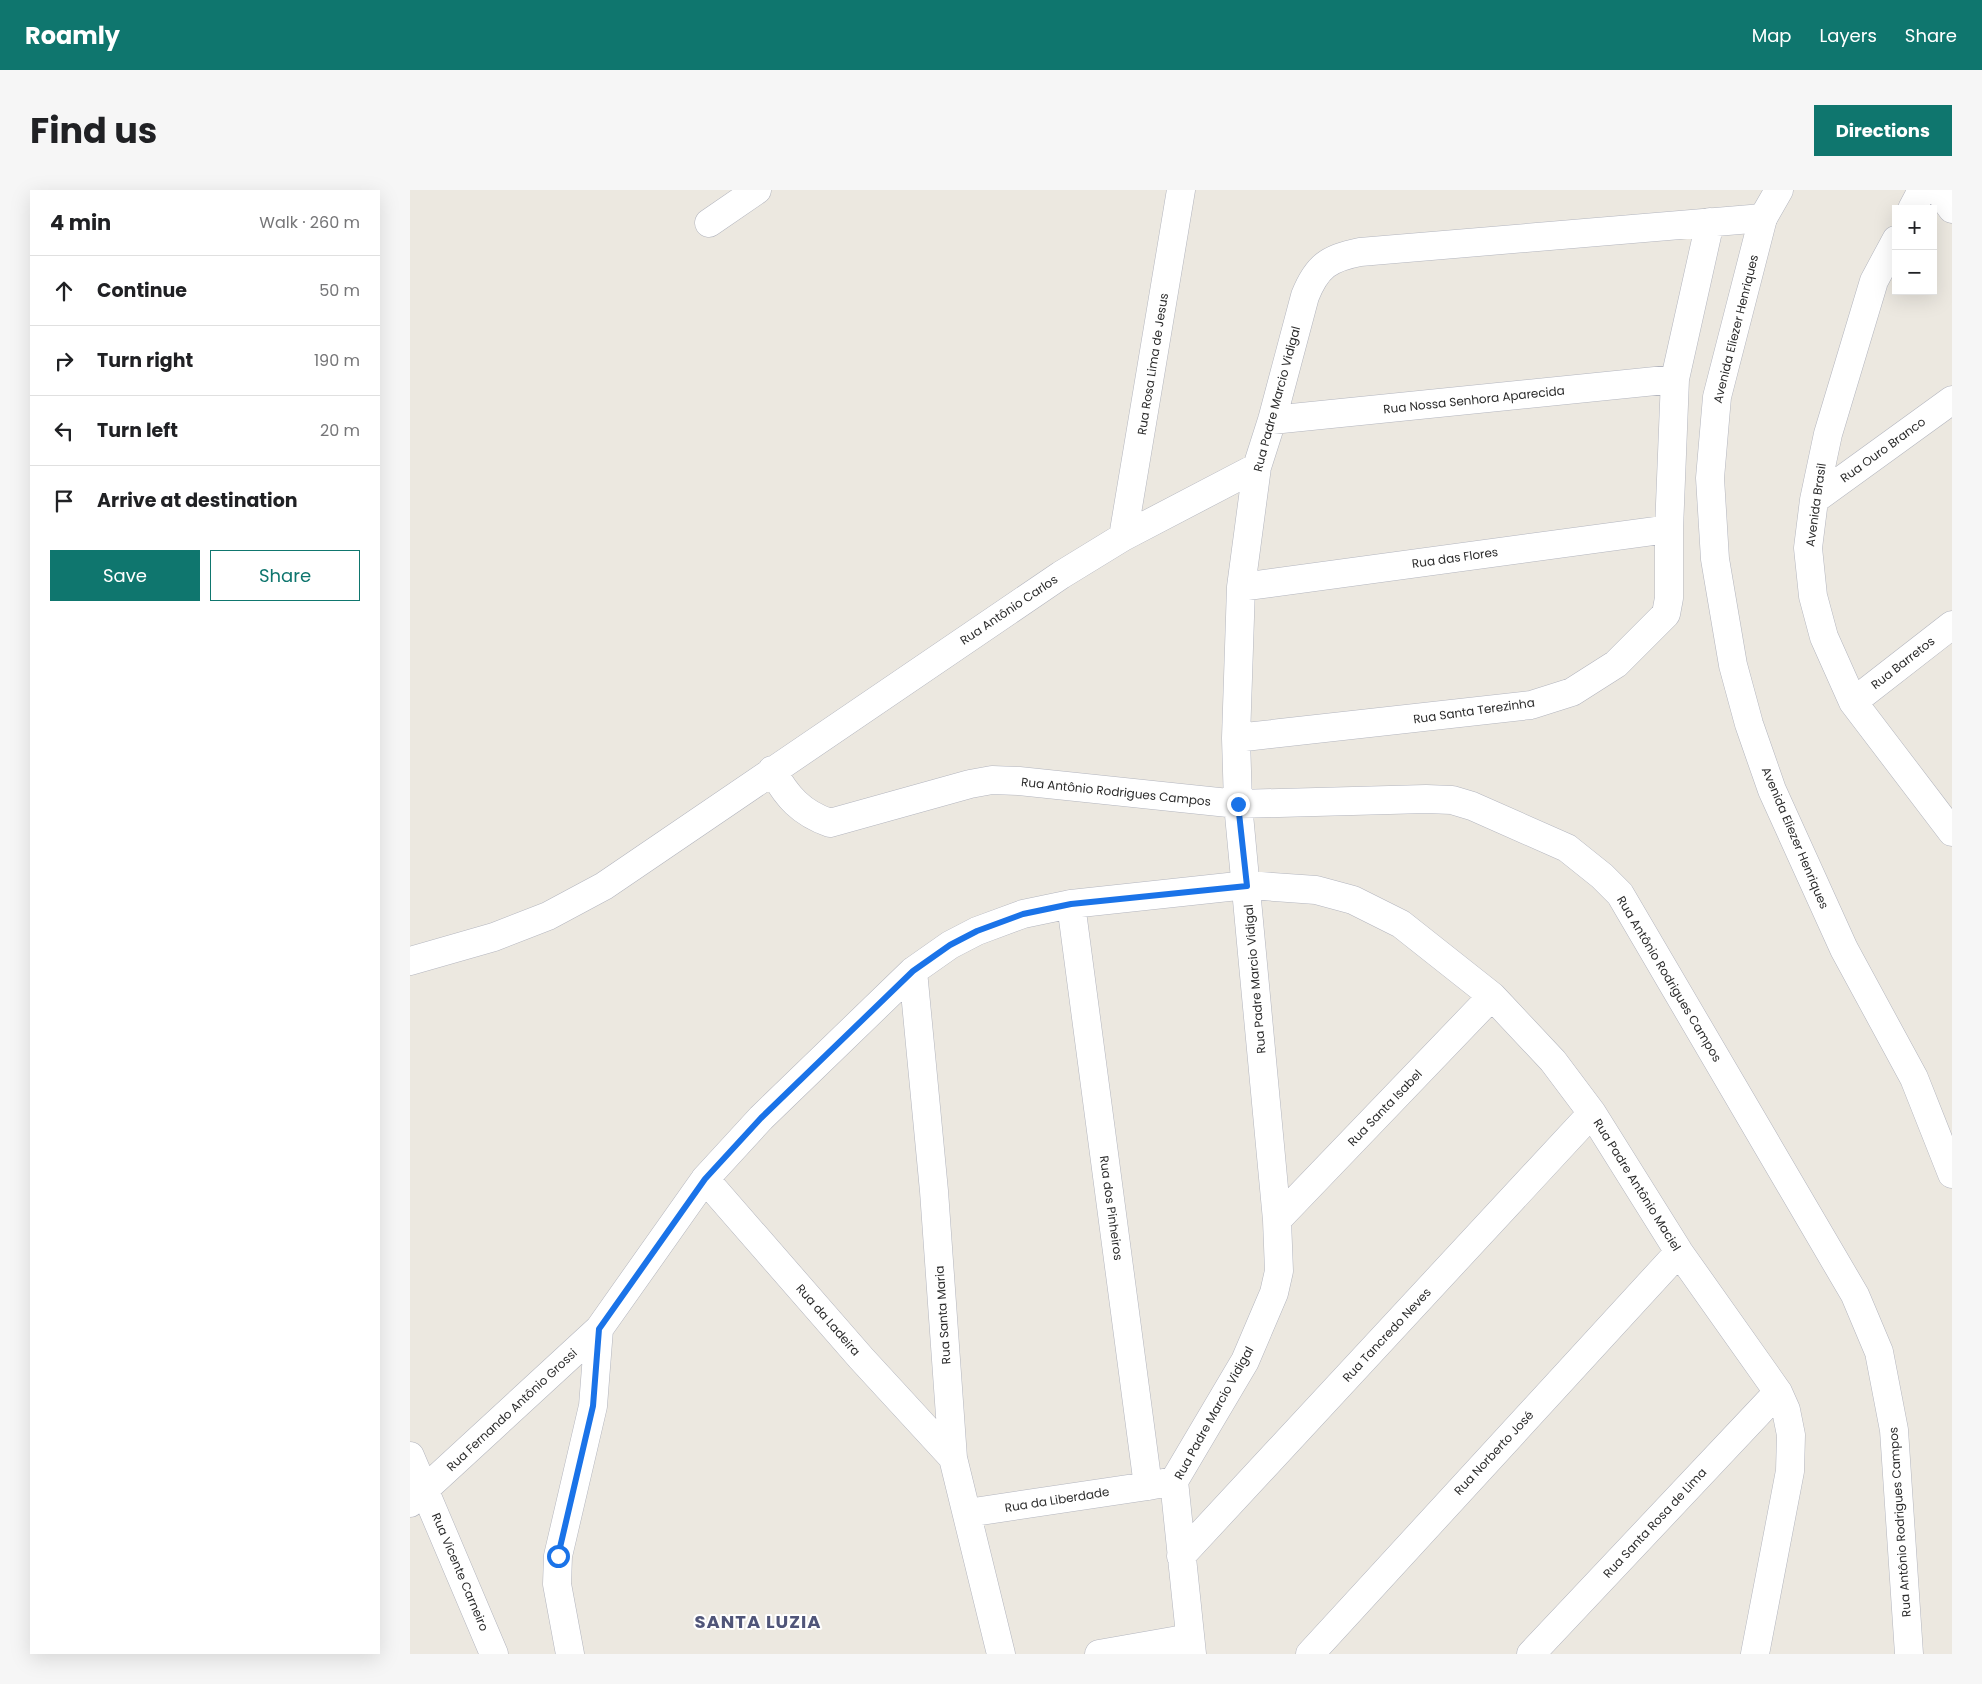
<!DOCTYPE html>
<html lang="en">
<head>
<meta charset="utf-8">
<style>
  :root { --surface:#fff; --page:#f6f6f6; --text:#202124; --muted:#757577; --line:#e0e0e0; --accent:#0f766e }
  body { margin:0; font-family:Poppins,sans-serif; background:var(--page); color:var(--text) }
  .controls { position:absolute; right:15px; top:15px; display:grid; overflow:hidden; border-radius:0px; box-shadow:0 5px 20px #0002 }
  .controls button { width:45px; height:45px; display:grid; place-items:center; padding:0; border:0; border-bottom:1px solid var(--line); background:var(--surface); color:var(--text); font:25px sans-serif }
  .stop { position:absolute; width:15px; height:15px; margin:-11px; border:4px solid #1a73e8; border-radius:50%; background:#fff }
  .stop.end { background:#1a73e8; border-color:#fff; box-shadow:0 1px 5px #0008 }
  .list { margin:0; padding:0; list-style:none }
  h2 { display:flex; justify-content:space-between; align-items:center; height:65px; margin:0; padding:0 20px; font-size:21px }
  h2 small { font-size:16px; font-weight:400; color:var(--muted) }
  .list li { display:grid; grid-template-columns:32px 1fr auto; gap:15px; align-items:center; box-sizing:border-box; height:70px; padding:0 20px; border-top:1px solid var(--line) }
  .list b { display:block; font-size:19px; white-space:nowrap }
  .list em { font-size:16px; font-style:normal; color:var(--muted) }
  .actions { display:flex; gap:10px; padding:15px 20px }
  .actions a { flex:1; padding:11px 0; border:1px solid var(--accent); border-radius:0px; text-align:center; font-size:18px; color:var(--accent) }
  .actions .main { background:var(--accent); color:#fff }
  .icon { flex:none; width:28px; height:28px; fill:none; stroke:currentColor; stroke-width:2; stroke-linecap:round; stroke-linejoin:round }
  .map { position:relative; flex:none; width:1542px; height:1464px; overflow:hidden; border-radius:0px }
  header { display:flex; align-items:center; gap:30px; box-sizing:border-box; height:70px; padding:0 25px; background:var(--accent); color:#fff }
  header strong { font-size:24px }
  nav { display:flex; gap:28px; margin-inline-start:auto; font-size:18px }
  .intro { display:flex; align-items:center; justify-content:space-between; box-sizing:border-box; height:120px; padding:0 30px }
  h1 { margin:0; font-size:35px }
  .button { padding:12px 22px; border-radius:0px; background:var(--accent); color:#fff; font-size:18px; font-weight:700 }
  main { display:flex; gap:30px; padding:0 30px }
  aside { flex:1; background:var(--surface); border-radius:0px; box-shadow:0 5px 20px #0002 }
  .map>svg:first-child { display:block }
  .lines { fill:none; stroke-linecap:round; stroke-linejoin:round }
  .street-casing { stroke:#b3b5be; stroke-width:29 }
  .secondary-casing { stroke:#b3b5be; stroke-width:29 }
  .street { stroke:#fff; stroke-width:28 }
  .secondary { stroke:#fff; stroke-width:28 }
  .route { stroke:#1a73e8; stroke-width:6 }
  .labels { text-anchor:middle; stroke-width:4; stroke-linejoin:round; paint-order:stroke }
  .street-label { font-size:12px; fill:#2c2c2c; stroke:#fff }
  .district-label { font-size:18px; font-weight:bold; letter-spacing:1px; fill:#505579; stroke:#fff }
</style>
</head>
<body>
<header>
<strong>Roamly</strong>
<nav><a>Map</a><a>Layers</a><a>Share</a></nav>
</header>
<div class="intro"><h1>Find us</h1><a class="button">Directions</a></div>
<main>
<aside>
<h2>4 min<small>Walk · 260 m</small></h2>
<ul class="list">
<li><svg class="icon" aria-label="ahead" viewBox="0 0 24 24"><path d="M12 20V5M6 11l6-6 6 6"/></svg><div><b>Continue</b></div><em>50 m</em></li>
<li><svg class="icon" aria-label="right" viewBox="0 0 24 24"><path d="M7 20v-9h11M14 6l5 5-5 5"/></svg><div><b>Turn right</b></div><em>190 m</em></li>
<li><svg class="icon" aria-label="left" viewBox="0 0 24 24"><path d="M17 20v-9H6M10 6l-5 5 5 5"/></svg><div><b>Turn left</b></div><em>20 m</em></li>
<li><svg class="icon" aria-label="arrive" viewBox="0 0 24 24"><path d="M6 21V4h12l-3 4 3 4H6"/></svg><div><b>Arrive at destination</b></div></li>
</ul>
<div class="actions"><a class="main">Save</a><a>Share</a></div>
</aside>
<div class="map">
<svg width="1542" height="1464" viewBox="0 0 1542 1464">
  <rect width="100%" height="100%" fill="#ece8e0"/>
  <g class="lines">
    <!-- street casing -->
    <g class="street-casing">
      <path id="street" d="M1528 0 1542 19
        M1502 19 1512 0
        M299 33 347 0
        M1486 50 1464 91 1418 244 1404 310 1398 358 1403 406 1414 447 1443 512 1542 642
        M862 230 1265 189
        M1404 310 1542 210
        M713 347 771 0
        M831 397 1259 339
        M1443 512 1542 435
        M826 548 1121 515 1162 502 1206 474 1256 424 1259 408V339L1265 189 1300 32
        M362 580C377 607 391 623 420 633L560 594 582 590 609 591 828 614 1016 609 1042 610 1062 616 1157 658 1192 686 1210 704 1445 1105 1469 1162 1484 1240 1499 1464
        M661 714 738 1296 764 1291
        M0 771 84 747 138 726 194 696 651 385 713 347 847 277
        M503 781 524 1001 543 1268 591 1464
        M295 989 451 1168 543 1268
        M867 1030 1082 806
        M0 1266 84 1464
        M0 1313 189 1139 295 989 351 928 503 781 540 755 567 741 613 724 661 714 837 695 906 700 943 710 991 734 1082 806 1143 871 1182 923 1269 1062 1368 1202 1376 1220 1381 1245 1380 1281 1345 1464
        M557 1323 738 1296
        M771 1366 1182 923
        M160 1464 147 1394 148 1366 183 1216 189 1139
        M689 1464 780 1448
        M782 1464 764 1291 835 1171 864 1103 869 1081 867 1030 828 614 826 548 831 397 847 277 862 230 895 106C907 76 919 68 950 62L1353 28
        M900 1464 1269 1062
        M1121 1464 1368 1202"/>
    </g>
    <!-- secondary casing -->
    <g class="secondary-casing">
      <path id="secondary" d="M1369 0 1353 28 1307 207 1300 288 1305 369 1323 475 1339 534 1362 600 1434 759 1504 888 1542 984"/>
    </g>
    <!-- street -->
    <use href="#street" class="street"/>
    <!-- secondary -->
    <use href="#secondary" class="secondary"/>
  </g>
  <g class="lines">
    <!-- route -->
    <path class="route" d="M148 1366 183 1216 189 1139 295 989 351 928 503 781 540 755 567 741 613 724 661 714 837 696 828 614"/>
  </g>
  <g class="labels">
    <!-- street labels -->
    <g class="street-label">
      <text transform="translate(1326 139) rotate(-76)" y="4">Avenida Eliezer Henriques</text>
      <text transform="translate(743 174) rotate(-81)" y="4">Rua Rosa Lima de Jesus</text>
      <text transform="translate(867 209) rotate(-75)" y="4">Rua Padre Marcio Vidigal</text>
      <text transform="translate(1064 210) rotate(-6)" y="4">Rua Nossa Senhora Aparecida</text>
      <text transform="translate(1473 260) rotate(-36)" y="4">Rua Ouro Branco</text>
      <text transform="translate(1406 315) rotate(-82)" y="4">Avenida Brasil</text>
      <text transform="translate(1045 368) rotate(-8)" y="4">Rua das Flores</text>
      <text transform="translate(599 420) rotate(-34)" y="4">Rua Antônio Carlos</text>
      <text transform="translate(1493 473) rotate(-38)" y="4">Rua Barretos</text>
      <text transform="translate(1064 521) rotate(-8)" y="4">Rua Santa Terezinha</text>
      <text transform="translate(706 602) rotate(6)" y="4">Rua Antônio Rodrigues Campos</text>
      <text transform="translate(1385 648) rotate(67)" y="4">Avenida Eliezer Henriques</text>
      <text transform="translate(845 789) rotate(-95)" y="4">Rua Padre Marcio Vidigal</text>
      <text transform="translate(1259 789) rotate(59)" y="4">Rua Antônio Rodrigues Campos</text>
      <text transform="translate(975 918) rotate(-46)" y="4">Rua Santa Isabel</text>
      <text transform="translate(1227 995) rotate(58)" y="4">Rua Padre Antônio Maciel</text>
      <text transform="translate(701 1018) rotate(82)" y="4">Rua dos Pinheiros</text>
      <text transform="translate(533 1125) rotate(-94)" y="4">Rua Santa Maria</text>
      <text transform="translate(418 1130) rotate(49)" y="4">Rua da Ladeira</text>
      <text transform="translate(977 1145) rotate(-47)" y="4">Rua Tancredo Neves</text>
      <text transform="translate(102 1220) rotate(-43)" y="4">Rua Fernando Antônio Grossi</text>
      <text transform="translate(804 1223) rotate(-61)" y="4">Rua Padre Marcio Vidigal</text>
      <text transform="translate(1084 1263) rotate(-47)" y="4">Rua Norberto José</text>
      <text transform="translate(647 1310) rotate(-9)" y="4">Rua da Liberdade</text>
      <text transform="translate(1490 1332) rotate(-94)" y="4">Rua Antônio Rodrigues Campos</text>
      <text transform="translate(1245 1333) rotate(-47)" y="4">Rua Santa Rosa de Lima</text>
      <text transform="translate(50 1382) rotate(67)" y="4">Rua Vicente Carneiro</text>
    </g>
    <!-- district labels -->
    <g class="district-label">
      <text x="348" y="1438">SANTA LUZIA</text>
    </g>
  </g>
</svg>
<div class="controls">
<button>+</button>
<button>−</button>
</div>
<div class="stop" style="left:148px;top:1366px"></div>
<div class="stop end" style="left:828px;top:614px"></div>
</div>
</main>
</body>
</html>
